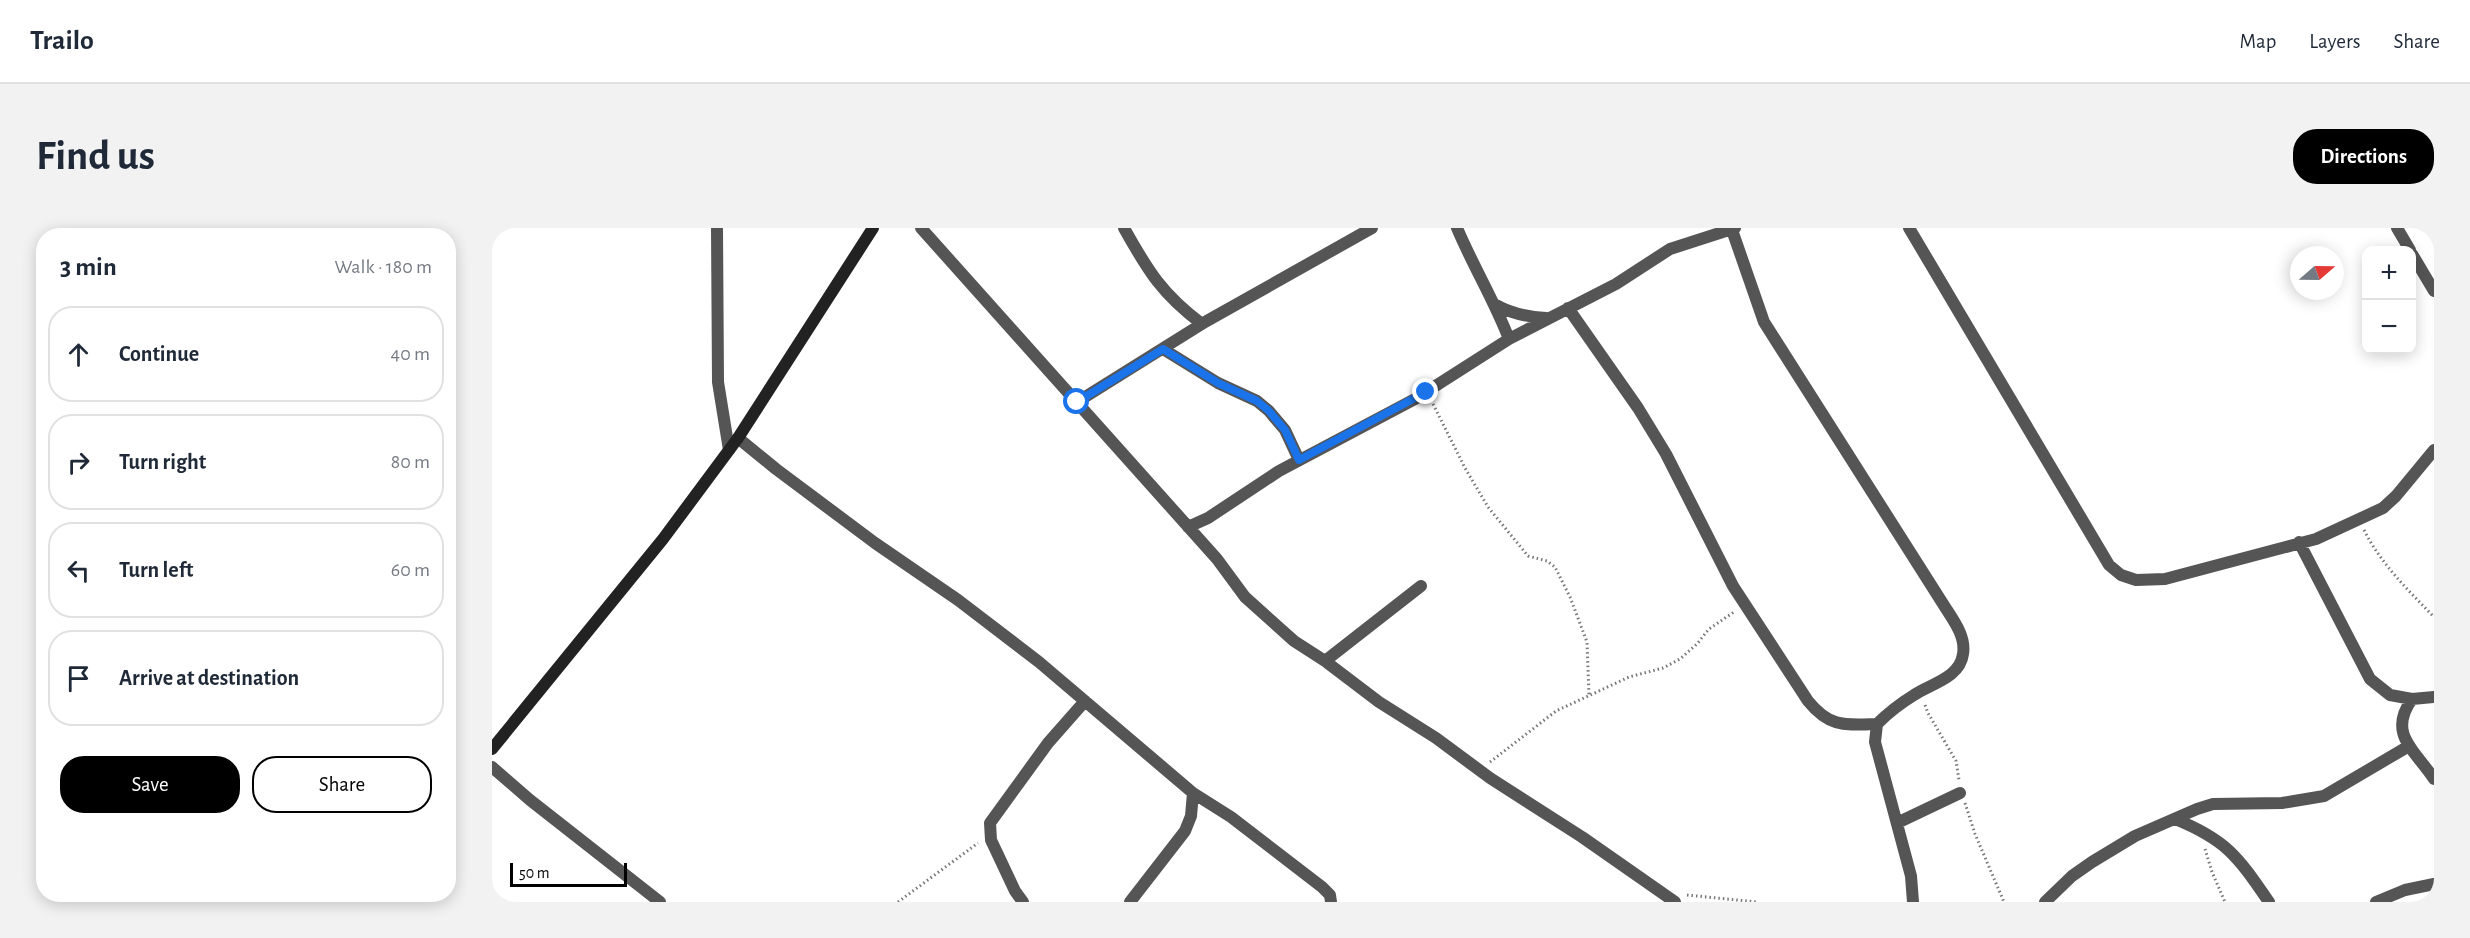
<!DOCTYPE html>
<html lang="en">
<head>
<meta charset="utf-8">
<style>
  :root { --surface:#fff; --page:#f2f2f3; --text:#1f2937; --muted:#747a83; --line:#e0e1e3; --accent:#000 }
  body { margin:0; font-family:"Alegreya Sans",sans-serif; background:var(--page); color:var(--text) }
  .controls { position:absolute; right:18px; top:18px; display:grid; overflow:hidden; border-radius:12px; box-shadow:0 3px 15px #0003 }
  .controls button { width:54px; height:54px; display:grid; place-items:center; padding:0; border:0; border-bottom:2px solid var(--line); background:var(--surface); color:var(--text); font:30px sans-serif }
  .compass { position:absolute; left:1798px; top:18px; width:54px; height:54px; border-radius:50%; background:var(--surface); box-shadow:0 3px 15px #0003; rotate:70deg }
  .scale { position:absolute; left:18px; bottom:15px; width:117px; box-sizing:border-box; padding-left:6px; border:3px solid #000; border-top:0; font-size:16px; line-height:21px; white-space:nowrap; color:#000; -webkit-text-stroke:4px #fff; paint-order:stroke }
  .stop { position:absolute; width:18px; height:18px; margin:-14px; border:4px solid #1a73e8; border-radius:50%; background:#fff }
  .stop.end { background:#1a73e8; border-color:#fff; box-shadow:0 2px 6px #0008 }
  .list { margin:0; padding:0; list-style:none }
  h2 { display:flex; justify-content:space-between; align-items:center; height:78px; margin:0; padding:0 24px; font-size:26px }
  h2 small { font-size:20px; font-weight:400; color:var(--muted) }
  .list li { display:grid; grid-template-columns:39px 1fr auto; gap:18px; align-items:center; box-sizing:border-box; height:96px; margin:0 12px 12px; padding:0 12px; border:2px solid var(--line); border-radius:24px }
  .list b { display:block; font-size:22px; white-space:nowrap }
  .list em { font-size:20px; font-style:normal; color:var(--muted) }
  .actions { display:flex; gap:12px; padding:18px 24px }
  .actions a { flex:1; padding:14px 0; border:2px solid var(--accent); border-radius:24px; text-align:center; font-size:21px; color:var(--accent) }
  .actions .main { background:var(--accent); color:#fff }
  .icon { flex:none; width:33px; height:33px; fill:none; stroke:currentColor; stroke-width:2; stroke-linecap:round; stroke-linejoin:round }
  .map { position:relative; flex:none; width:1942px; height:674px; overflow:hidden; border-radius:24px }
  header { display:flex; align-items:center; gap:36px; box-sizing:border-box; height:84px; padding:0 30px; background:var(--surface); border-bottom:2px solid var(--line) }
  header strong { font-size:28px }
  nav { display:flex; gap:33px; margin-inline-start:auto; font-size:21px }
  .intro { display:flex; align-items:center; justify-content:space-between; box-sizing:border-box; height:144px; padding:0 36px }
  h1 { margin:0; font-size:42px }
  .button { padding:15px 27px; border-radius:24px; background:var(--accent); color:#fff; font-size:21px; font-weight:700 }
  main { display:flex; gap:36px; padding:0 36px }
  aside { flex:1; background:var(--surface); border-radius:24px; box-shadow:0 3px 15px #0003 }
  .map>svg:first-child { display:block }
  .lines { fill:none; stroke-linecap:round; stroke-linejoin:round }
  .path { stroke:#777; stroke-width:3; stroke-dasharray:1.5 3; stroke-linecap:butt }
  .street { stroke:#555; stroke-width:12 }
  .secondary { stroke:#222; stroke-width:12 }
  .route { stroke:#1a73e8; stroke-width:8 }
</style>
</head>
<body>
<header>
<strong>Trailo</strong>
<nav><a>Map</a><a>Layers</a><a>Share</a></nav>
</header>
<div class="intro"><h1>Find us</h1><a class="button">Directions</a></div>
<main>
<aside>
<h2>3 min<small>Walk · 180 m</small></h2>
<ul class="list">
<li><svg class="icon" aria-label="ahead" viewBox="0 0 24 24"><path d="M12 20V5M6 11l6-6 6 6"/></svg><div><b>Continue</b></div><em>40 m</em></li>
<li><svg class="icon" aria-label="right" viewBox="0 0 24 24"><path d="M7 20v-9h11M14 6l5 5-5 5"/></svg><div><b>Turn right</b></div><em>80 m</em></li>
<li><svg class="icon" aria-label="left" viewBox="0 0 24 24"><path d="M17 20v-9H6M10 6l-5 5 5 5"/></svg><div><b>Turn left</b></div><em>60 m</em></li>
<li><svg class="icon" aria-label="arrive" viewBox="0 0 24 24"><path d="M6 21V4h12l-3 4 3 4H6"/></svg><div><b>Arrive at destination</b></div></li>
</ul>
<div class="actions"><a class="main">Save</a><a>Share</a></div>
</aside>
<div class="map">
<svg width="1942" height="674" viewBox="0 0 1942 674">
  <rect width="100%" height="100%" fill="#fff"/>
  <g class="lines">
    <!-- path -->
    <path class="path" d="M941 176 973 240 996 279 1036 328 1055 333 1063 339 1078 369 1095 414 1097 467
      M1872 302C1889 336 1916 362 1942 389
      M1433 477 1436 485 1464 533 1467 552
      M998 534 1064 483 1137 449 1171 440 1188 431 1205 416 1217 401 1242 384
      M1473 575 1483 606 1512 674
      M1713 621 1720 644 1733 674
      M1195 667 1265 674
      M406 674 486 615"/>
    <!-- street -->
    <path class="street" d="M225 0 226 154 237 222
      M429 0 725 331 753 369 802 413 833 433 887 474 944 510 998 550 1090 609 1183 674
      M632 0C656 43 670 66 710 96
      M965 0C981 38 1002 72 1017 111
      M1417 0 1617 337 1629 347 1644 352 1673 351 1824 311 1891 280 1904 268 1942 222
      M1905 0 1918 22
      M1240 2 1272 94 1453 379C1462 393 1474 409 1471 426 1468 450 1438 456 1422 467 1409 475 1395 486 1385 496L1383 514 1419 648 1421 674
      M1920 26 1942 63
      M1004 77C1020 86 1035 89 1054 90
      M1076 80 1146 180 1174 226 1241 358 1316 473C1338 500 1353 497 1385 496
      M671 121 726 155 765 173 777 183 793 202 807 232
      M585 174 713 94 880 0
      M246 210 284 241 383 315 466 372 547 434 701 565 739 589 830 659 838 667 839 674
      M696 299 716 290 787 243 923 171 1017 111 1124 56 1178 21 1243 0
      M1807 314 1878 451 1898 467 1920 471 1942 469
      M833 433 929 358
      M1920 471C1895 506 1923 522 1942 551
      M0 539 38 572 168 674
      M1683 591C1735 612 1746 629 1777 674
      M1405 595 1468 565
      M531 674 523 663 499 612 498 595 556 515 593 473
      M638 674 693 603 699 588 701 565
      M1553 674 1580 648 1600 634 1643 608 1705 581 1721 576 1790 575 1832 568 1917 518
      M1884 674 1913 662 1942 656"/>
    <!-- secondary -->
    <path class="secondary" d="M0 521 171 311 246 210 381 0"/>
  </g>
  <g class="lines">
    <!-- route -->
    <path class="route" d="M585 174 671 121 726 155 765 173 777 183 793 202 807 232 934 164"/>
  </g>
</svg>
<div class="controls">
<button>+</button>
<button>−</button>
</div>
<svg class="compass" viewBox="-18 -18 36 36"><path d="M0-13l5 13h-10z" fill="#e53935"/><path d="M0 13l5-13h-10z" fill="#747a83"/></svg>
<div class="scale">50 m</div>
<div class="stop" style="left:585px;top:174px"></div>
<div class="stop end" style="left:934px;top:164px"></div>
</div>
</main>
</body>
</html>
